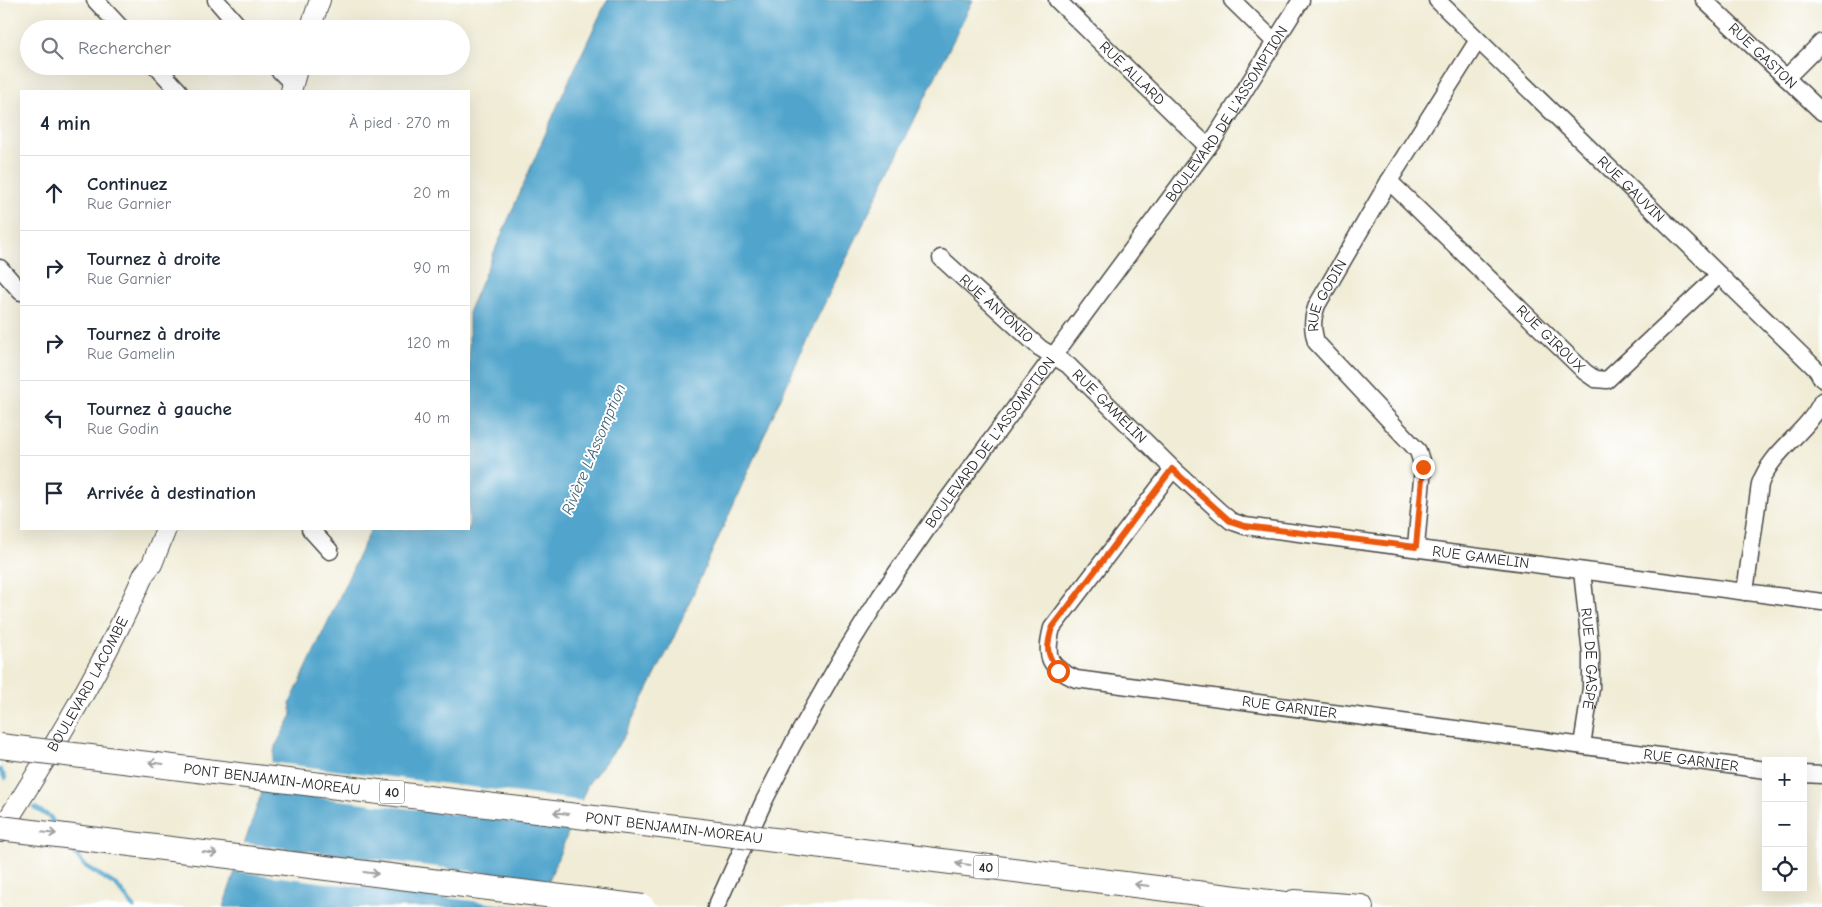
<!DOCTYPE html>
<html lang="fr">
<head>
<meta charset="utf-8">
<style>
  :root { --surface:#fff; --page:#f2f2f3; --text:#1f2937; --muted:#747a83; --line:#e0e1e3 }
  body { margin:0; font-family:"Comic Neue",sans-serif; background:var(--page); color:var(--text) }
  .controls { position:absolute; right:15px; bottom:15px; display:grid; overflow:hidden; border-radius:0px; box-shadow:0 5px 20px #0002 }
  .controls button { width:45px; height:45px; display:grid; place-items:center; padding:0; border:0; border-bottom:1px solid var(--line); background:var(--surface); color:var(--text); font:25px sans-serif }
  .stop { position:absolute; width:15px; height:15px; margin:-11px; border:4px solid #ea580c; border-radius:50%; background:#fff }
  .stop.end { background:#ea580c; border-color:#fff; box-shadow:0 1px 5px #0008 }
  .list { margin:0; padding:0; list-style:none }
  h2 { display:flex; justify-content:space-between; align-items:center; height:65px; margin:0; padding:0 20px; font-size:21px }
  h2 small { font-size:16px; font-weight:400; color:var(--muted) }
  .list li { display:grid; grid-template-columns:32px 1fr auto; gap:15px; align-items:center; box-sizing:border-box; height:75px; padding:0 20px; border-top:1px solid var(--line) }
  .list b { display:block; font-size:19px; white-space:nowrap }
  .list p { margin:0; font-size:16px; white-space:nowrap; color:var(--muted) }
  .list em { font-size:16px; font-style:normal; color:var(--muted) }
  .icon { flex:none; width:28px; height:28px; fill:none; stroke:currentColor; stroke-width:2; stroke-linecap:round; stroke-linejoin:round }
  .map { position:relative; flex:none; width:1822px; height:907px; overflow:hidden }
  .search { position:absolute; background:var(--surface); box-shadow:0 5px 20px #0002; left:20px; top:20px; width:450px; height:55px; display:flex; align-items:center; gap:12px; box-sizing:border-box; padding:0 18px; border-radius:28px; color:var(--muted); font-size:19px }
  .panel { position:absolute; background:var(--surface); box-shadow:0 5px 20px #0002; left:20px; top:90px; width:450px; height:440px; border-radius:0px }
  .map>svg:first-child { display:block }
  .water { fill:#51a5cc; stroke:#3e687c }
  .pier { fill:#f0ecd6 }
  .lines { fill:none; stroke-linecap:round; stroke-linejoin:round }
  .stream { stroke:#51a5cc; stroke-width:4.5 }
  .minor-casing { stroke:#494845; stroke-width:19 }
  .major-casing { stroke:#494845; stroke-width:22 }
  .highway-casing { stroke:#494845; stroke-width:26 }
  .minor { stroke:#fff; stroke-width:16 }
  .major { stroke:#fff; stroke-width:20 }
  .highway { stroke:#fff; stroke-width:24 }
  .highway-bridge-casing { stroke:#494845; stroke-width:26; stroke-linecap:butt }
  .highway-bridge { stroke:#fff; stroke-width:24 }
  .oneway { stroke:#a0a0a0 }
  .route { stroke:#ea580c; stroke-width:6 }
  .labels { text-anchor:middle; stroke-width:4; stroke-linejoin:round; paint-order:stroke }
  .shield { fill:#fff; stroke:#6b6b6b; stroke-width:1 }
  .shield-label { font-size:14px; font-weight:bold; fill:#2b2b2b }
  .street-label { font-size:15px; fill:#2b2b2b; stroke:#fff }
  .water-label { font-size:16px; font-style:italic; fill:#3c6273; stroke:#fff }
</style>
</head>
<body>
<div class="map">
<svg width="1822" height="907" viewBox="0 0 1822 907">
  <rect width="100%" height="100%" fill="#fff"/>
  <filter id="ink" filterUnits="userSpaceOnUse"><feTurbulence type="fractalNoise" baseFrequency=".02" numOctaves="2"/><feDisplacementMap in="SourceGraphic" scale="10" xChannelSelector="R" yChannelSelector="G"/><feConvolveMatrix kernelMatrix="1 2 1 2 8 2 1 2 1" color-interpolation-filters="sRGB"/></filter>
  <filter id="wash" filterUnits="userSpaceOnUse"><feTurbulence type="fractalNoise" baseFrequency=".0096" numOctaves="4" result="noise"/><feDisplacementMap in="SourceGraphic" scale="20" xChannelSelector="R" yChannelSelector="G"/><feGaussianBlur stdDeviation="1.12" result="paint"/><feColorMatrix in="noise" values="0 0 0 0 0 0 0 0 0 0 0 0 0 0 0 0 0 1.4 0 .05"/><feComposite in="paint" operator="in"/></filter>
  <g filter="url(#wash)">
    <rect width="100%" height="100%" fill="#f0ecd6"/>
    <!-- water -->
    <path class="water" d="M607 0H973L810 333 669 648 621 742 588 784 538 907H223L272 762 275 747 292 715 290 703 371 529H469V310L560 100Z"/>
    <!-- pier -->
    <path class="pier" d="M269 762 584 801 572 829 260 790Z
      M243 843 551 881 541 907H521L400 892 233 871Z"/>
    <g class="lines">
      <!-- stream -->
      <path class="stream" d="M0 770 5 778
        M35 808 50 817 56 826
        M69 845 84 865 117 886 134 907"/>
    </g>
  </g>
  <g filter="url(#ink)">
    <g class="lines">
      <!-- minor casing -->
      <g class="minor-casing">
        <g id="minor">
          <path d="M95 0 122 29"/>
          <path d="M216 0 241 29"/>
          <path id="s1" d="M1057 0 1208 147"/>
          <path d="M1232 0 1275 42"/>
          <path id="s2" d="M1437 0 1817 370 1822 379"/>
          <path id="s3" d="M1704 0 1822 112"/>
          <path d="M156 66 179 91"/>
          <path d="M275 66 293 84"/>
          <path d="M1786 78 1822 42"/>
          <path id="s4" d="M1389 181 1585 372 1595 379 1607 380 1719 275"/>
          <path id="s5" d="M941 258 1040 348 1068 365 1173 469 1219 511 1231 521 1245 526 1822 602"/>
          <path d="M0 268 21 292"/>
          <path id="s6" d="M1173 469 1052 628C1044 658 1049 667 1076 679L1766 770"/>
          <path d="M310 529 330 551"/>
          <path id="s7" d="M1416 547 1423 467 1418 451 1316 342C1312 328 1312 319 1317 305L1389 181 1478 40"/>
          <path id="s8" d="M1582 571 1591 654V688L1582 745"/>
          <path d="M1745 592 1760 484C1772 450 1807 433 1822 401"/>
          <path d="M1803 774 1822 775"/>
          <path id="s9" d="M716 907 764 801 793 744 841 659 881 595 947 500 1216 136 1301 0"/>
        </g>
      </g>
      <!-- major casing -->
      <g class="major-casing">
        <g id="major">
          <path d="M310 29 320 0"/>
          <path d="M291 91 298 66"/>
          <path id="s10" d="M0 832C53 749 104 665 144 574L152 564 166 529"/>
        </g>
      </g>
      <!-- highway casing -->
      <g class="highway-casing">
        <path id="highway" d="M783 841 1309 907
          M1294 902 1361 907"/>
      </g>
      <!-- minor -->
      <use href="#minor" class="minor"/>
      <!-- major -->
      <use href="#major" class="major"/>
      <!-- highway -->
      <use href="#highway" class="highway"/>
      <!-- highway-bridge casing -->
      <g class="highway-bridge-casing">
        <g id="highway-bridge">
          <path id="s11" d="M0 746 783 841"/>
          <path d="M0 828 643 907"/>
        </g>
      </g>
      <!-- highway-bridge -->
      <use href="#highway-bridge" class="highway-bridge"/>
    </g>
    <!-- one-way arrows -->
    <defs><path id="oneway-shaft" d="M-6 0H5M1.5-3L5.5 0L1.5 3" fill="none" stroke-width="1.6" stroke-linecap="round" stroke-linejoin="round" transform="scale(1.25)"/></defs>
    <g class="oneway">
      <use href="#oneway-shaft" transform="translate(156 763) rotate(-173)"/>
      <use href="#oneway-shaft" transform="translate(561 813) rotate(-173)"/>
      <use href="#oneway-shaft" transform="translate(49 833) rotate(6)"/>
      <use href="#oneway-shaft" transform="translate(210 853) rotate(7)"/>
      <use href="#oneway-shaft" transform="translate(963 864) rotate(-173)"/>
      <use href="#oneway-shaft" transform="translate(371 873) rotate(7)"/>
      <use href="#oneway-shaft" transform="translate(1142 885) rotate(-173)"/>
    </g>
  </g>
  <g class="lines" filter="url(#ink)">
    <!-- route -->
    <path class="route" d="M1058 671C1046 653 1046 648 1052 628L1172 469 1230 521 1245 526 1416 547 1423 467"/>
  </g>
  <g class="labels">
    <!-- shield labels -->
    <g class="shield">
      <rect x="379.5" y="780.5" width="25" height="23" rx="4"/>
      <rect x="973.5" y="855.5" width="25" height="23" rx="4"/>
    </g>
    <g class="shield-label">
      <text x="392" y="797">40</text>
      <text x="986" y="872">40</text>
    </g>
    <!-- street labels -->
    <g class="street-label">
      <text dy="5" stroke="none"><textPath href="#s3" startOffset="81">RUE GASTON</textPath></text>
      <text dy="5" stroke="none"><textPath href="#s1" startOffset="105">RUE ALLARD</textPath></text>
      <text dy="5" stroke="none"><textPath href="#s9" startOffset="946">BOULEVARD DE L'ASSOMPTION</textPath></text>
      <text dy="5" stroke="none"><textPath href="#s2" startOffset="271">RUE GAUVIN</textPath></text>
      <text dy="5" stroke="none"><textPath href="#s7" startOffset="296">RUE GODIN</textPath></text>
      <text dy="5" stroke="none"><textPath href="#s5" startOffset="75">RUE ANTONIO</textPath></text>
      <text dy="5" stroke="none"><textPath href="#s4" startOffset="226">RUE GIROUX</textPath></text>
      <text dy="5" stroke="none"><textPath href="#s5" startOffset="225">RUE GAMELIN</textPath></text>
      <text dy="5" stroke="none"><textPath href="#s9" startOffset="541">BOULEVARD DE L'ASSOMPTION</textPath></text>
      <text dy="5" stroke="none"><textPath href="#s5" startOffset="645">RUE GAMELIN</textPath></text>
      <text dy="5" stroke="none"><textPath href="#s8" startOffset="88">RUE DE GASPÉ</textPath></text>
      <text dy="5" stroke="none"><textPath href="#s10" startOffset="172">BOULEVARD LACOMBE</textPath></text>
      <text dy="5" stroke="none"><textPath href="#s6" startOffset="480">RUE GARNIER</textPath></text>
      <text dy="5" stroke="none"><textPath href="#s6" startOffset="885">RUE GARNIER</textPath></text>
      <text dy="5" stroke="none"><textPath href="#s11" startOffset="274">PONT BENJAMIN-MOREAU</textPath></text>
      <text dy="5" stroke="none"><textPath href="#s11" startOffset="679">PONT BENJAMIN-MOREAU</textPath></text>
    </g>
    <!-- water labels -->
    <g class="water-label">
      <text transform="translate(593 449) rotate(-67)" y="6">Rivière L'Assomption</text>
    </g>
  </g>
</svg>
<div class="controls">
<button>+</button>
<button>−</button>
<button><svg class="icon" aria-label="locate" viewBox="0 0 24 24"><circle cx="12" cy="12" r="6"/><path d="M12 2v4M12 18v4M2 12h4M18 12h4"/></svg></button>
</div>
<div class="stop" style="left:1058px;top:671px"></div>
<div class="stop end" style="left:1423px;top:467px"></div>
<div class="search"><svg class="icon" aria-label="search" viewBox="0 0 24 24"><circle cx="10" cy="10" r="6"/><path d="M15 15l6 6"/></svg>Rechercher</div>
<section class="panel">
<h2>4 min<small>À pied · 270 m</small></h2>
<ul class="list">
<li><svg class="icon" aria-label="ahead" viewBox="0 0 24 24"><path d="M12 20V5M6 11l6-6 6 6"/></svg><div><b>Continuez</b><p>Rue Garnier</p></div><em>20 m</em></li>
<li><svg class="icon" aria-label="right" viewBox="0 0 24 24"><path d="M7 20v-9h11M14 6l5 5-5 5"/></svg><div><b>Tournez à droite</b><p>Rue Garnier</p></div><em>90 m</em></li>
<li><svg class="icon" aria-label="right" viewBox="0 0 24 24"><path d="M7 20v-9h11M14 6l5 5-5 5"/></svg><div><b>Tournez à droite</b><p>Rue Gamelin</p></div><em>120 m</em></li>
<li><svg class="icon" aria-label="left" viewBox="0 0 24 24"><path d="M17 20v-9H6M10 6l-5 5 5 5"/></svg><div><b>Tournez à gauche</b><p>Rue Godin</p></div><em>40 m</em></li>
<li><svg class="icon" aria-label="arrive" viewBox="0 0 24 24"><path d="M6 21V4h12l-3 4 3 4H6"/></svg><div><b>Arrivée à destination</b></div></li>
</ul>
</section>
</div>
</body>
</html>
